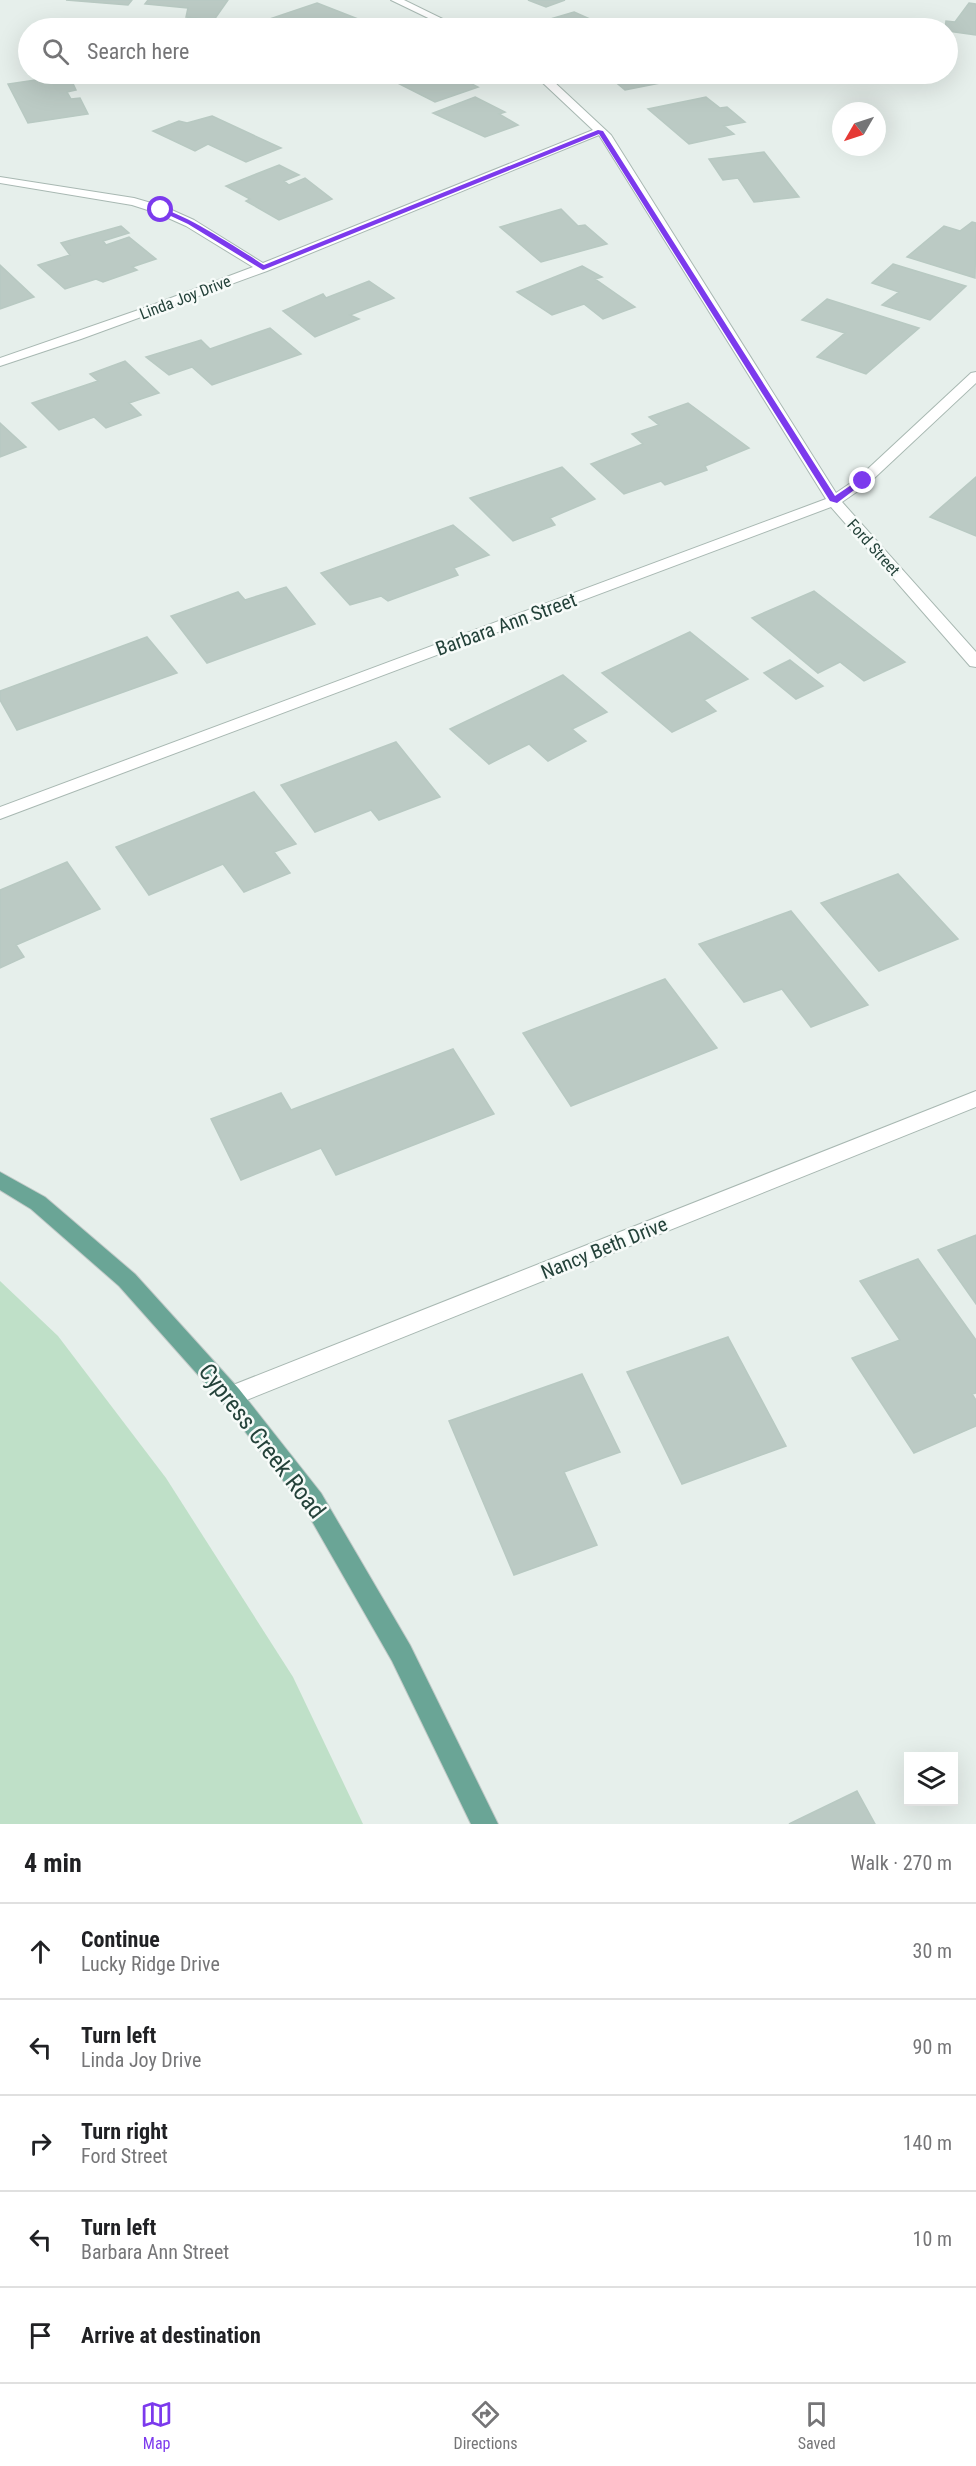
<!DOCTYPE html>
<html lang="en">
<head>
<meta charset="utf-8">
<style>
  :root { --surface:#fff; --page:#f2f2f2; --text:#202124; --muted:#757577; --line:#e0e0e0; --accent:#7c3aed }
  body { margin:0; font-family:"Roboto Condensed",sans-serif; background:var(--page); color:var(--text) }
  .controls { position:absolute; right:18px; bottom:18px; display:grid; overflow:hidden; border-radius:0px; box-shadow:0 6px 24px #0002 }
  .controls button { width:54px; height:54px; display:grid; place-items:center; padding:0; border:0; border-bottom:2px solid var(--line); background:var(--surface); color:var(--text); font:30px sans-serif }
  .compass { position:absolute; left:832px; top:102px; width:54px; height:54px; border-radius:50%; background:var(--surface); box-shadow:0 6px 24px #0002; rotate:231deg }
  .stop { position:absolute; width:18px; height:18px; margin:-14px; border:4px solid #7c3aed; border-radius:50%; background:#fff }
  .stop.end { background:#7c3aed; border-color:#fff; box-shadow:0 2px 6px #0008 }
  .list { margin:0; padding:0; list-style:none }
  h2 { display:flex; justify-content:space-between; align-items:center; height:78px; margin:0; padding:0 24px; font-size:26px }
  h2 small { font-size:20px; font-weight:400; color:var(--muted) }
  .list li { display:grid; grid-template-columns:39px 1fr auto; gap:18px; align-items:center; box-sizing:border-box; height:96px; padding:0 24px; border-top:2px solid var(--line) }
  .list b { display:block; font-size:22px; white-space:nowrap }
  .list p { margin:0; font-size:20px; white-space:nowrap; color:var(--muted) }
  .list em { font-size:20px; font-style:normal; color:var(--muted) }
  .icon { flex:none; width:33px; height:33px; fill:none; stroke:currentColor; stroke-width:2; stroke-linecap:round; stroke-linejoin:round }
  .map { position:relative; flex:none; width:976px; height:1824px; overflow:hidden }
  .search { position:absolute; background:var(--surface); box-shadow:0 6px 24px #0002; left:18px; right:18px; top:18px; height:66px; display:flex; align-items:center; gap:15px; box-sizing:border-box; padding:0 21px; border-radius:33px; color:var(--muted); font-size:22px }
  .sheet { height:558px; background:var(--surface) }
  nav { display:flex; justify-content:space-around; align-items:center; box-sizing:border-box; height:84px; border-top:2px solid var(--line); background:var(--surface); font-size:16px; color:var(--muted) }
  nav a { display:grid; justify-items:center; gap:3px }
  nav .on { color:var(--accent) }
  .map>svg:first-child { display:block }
  .green { fill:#bfe0c8 }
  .building { fill:#bbcac4; stroke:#b8c9c2; stroke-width:1.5 }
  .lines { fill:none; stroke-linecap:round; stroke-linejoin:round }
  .minor-casing { stroke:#a8b8b2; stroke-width:2 }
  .major-casing { stroke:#c2cac8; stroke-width:2 }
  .minor { fill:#fff; fill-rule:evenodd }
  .major { fill:#6aa596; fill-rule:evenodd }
  .route { fill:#7c3aed }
  .labels { text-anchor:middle; stroke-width:5; stroke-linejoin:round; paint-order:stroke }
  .far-street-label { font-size:16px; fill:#24423a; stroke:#f7fbf9 }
  .street-label { font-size:20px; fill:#24423a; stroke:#f7fbf9 }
  .near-street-label { font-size:24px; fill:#24423a; stroke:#f7fbf9 }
</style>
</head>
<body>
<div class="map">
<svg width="976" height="1824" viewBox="0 0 976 1824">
  <rect width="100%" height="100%" fill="#e6efeb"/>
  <!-- green -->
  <path class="green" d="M0 1281 58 1336 166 1478 293 1677 363 1824H0Z"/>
  <!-- building -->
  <path class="building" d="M66 0H132L128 5Z
    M148 0H228L214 20 186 17 188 8 145 4Z
    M528 0H565L546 7Z
    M317 3 358 19 331 28H272L261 22Z
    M969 3 976 4V35L948 31V28H945L946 21 955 22Z
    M574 12 610 28H548L537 23Z
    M380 74H435L441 77 453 74 478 87 435 102Z
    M606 74H679L685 78 625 90Z
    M69 75 76 90 67 92 71 99 80 98 88 114 28 123 8 84Z
    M475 97 505 112 499 114 518 125 485 137 433 113Z
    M706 97 720 108 727 107 745 122 724 126 734 134 689 144 648 109Z
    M212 116 281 148 246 162 208 144 195 151 153 131 179 121 187 123Z
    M764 152 799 197 754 202 738 178 723 180 709 159Z
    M279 165 299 175 284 181 289 185 305 178 332 199 279 220 246 201 250 199 226 186Z
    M561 209 578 226 585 225 607 244 541 262 500 227Z
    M972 222 976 223 975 278 907 257 944 226 960 231Z
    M121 226 129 233 103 241 106 245 129 237 156 259 132 267 137 270 103 282 96 279 65 289 38 265 70 255 61 243Z
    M893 264 966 286 930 320 882 305 899 292 872 283Z
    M0 265 34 297 0 309Z
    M582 266 602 277 595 279 635 307 603 319 584 304 552 315 517 292Z
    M369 281 394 298 350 315 359 319 315 337 283 311 323 294 326 298Z
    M827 299 919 328 866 374 817 357 845 333 802 320Z
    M270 328 301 354 212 385 192 367 169 375 146 357 201 340 210 349Z
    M125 361 159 393 129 403 141 415 106 428 94 417 59 430 32 403 98 381 90 374Z
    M688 403 749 448 705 466 707 470 665 485 661 481 624 494 591 464 643 444 632 434 659 425 649 417Z
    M0 423 26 447 0 457Z
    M562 467 595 499 550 518 555 525 513 541 470 498Z
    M976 477V536L930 517Z
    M453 525 489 555 454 568 458 575 388 601 381 596 350 605 321 573Z
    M286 587 315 624 207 663 171 616 238 592 245 600Z
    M814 591 905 662 864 681 840 662 818 673 752 618Z
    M690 632 748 679 704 700 716 711 672 732 602 673Z
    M147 637 177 673 17 730 0 700V691Z
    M790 660 823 686 796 699 764 673Z
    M563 675 607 712 572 729 586 741 548 761 529 744 489 764 450 729Z
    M396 742 440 797 379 820 371 810 315 832 281 785Z
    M254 792 296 844 274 852 290 873 244 892 223 864 149 895 116 847Z
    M67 862 100 909 16 945 24 957 0 968V890Z
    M898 874 958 939 879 971 821 903Z
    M791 911 868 1005 811 1027 782 989 744 1002 699 944Z
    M665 979 717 1048 571 1106 523 1033Z
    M453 1049 494 1114 336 1175 321 1148 241 1180 211 1119 281 1093 291 1110Z
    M976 1235V1304L938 1250Z
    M918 1259 976 1340V1393L972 1394 976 1400V1426L914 1453 852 1358 900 1340 860 1281Z
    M728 1337 786 1446 682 1484 627 1372Z
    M582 1374 620 1452 564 1472 597 1545 514 1575 449 1421Z
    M857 1791 875 1824H789Z"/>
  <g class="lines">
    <!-- minor casing -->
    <g class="minor-casing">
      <path id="minor" d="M391 0H404L461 28H449Z
        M530 74H542L552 80 611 135 836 493 858 478 971 373 976 372V383L868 484 842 502 976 652V667L970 666 831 507 0 819V807L826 499 599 135 267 271 81 339 0 366V358L147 307 253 267 186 226 157 213 132 205 0 183V177L134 198 165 207 194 220 263 263 593 130 544 84Z
        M976 1091V1107L239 1403 231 1406 223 1403 220 1396 223 1389Z"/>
    </g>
    <!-- major casing -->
    <g class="major-casing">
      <path id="major" d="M0 1172 45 1197 135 1274 239 1389 321 1493 410 1645 498 1824H471L392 1661 305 1509 223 1403 119 1286 31 1209 0 1190Z"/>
    </g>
    <!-- minor -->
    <use href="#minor" class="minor"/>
    <!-- major -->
    <use href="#major" class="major"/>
  </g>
  <!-- route -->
  <path class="route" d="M598 130 603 131 835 496 860 479 866 481 837 503 830 501 599 134 263 270 188 224 158 210C171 204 248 255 264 265Z"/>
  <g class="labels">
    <!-- far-street labels -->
    <g class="far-street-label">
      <text transform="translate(185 297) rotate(-21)" y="6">Linda Joy Drive</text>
      <text transform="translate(874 547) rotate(48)" y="6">Ford Street</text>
    </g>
    <!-- street labels -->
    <g class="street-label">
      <text transform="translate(506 624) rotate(-20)" y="7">Barbara Ann Street</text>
      <text transform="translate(604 1248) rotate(-22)" y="7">Nancy Beth Drive</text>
    </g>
    <!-- near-street labels -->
    <g class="near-street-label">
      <text transform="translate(262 1441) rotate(52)" y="8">Cypress Creek Road</text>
    </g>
  </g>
</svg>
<div class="controls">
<button><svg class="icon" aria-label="layers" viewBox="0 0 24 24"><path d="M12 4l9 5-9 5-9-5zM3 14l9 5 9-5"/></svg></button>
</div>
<svg class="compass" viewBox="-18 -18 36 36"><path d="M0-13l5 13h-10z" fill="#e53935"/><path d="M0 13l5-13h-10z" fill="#757577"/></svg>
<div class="stop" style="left:161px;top:210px"></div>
<div class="stop end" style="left:863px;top:481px"></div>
<div class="search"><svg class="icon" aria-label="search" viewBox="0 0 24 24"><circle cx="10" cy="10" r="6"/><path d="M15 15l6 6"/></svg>Search here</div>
</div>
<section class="sheet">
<h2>4 min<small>Walk · 270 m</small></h2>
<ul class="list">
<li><svg class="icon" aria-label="ahead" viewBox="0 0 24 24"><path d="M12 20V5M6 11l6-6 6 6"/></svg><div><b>Continue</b><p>Lucky Ridge Drive</p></div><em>30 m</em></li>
<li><svg class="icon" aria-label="left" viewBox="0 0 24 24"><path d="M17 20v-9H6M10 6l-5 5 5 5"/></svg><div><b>Turn left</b><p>Linda Joy Drive</p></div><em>90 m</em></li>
<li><svg class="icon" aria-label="right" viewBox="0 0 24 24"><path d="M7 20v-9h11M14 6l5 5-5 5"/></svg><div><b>Turn right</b><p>Ford Street</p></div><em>140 m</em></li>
<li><svg class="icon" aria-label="left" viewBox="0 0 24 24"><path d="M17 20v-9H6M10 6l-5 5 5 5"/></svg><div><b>Turn left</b><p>Barbara Ann Street</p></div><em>10 m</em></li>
<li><svg class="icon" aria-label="arrive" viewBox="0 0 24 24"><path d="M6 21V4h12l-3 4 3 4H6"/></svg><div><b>Arrive at destination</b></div></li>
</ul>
</section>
<nav>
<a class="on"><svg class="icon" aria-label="map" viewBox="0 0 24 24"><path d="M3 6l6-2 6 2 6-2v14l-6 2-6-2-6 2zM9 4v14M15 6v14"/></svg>Map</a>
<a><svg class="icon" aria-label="directions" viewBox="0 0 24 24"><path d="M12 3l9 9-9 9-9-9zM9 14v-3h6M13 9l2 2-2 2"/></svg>Directions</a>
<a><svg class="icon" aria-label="saved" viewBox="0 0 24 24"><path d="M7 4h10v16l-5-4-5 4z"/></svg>Saved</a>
</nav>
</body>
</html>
